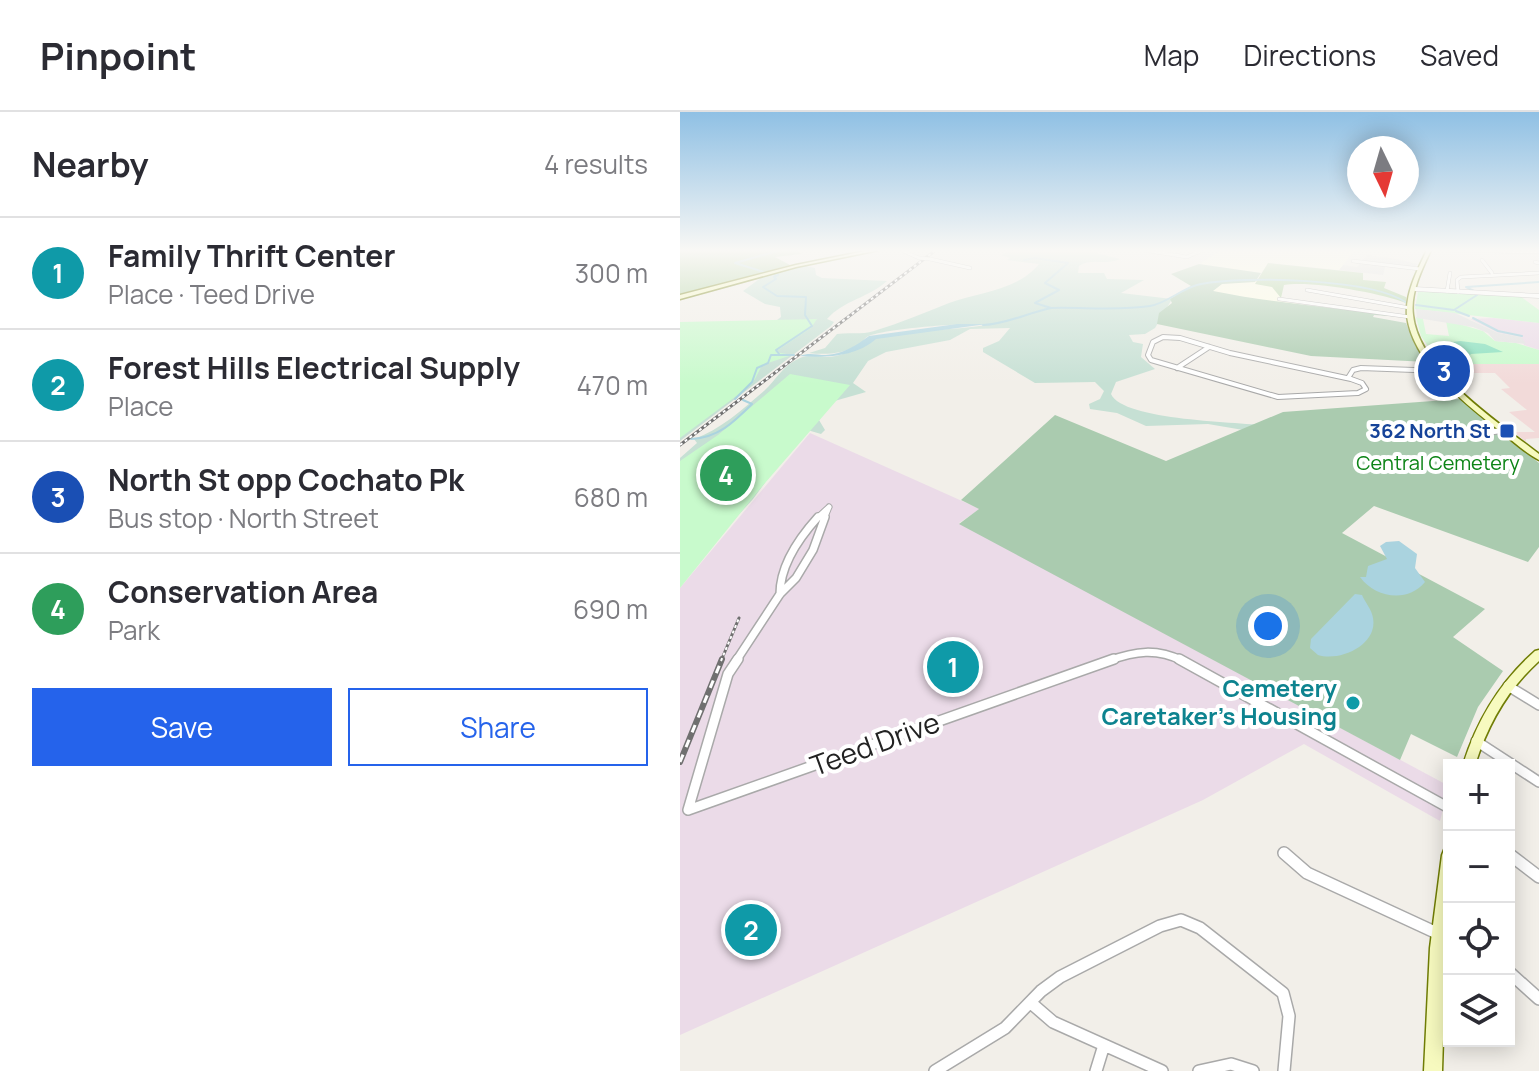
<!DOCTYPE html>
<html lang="en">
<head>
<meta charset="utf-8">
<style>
  :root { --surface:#fff; --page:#f2f2f3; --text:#2b2b33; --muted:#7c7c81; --line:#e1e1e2; --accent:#2563eb }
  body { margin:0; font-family:Manrope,sans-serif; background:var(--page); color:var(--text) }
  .controls { position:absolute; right:24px; bottom:24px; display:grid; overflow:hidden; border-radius:0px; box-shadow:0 4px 20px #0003 }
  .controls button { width:72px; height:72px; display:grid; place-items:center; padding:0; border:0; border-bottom:2px solid var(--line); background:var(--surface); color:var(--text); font:40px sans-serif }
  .compass { position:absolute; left:667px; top:24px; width:72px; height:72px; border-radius:50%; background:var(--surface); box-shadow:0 4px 20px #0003; rotate:175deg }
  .you { position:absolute; left:588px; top:514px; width:28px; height:28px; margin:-20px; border:6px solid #fff; border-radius:50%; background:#1a73e8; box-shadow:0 0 0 12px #1a73e833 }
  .badge { display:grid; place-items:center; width:52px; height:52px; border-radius:50%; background:var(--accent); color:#fff; font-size:26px; font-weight:700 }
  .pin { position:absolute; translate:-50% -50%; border:4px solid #fff; box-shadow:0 2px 8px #0006 }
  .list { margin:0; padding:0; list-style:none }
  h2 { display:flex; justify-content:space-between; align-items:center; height:104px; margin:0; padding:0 32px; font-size:34px }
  h2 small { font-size:26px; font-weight:400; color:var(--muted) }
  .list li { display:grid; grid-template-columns:52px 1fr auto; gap:24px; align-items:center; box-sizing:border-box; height:112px; padding:0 32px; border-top:2px solid var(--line) }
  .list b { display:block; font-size:30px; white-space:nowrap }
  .list p { margin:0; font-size:26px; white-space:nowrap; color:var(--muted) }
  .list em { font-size:26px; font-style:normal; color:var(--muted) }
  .actions { display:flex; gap:16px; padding:24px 32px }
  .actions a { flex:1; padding:18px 0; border:2px solid var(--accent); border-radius:0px; text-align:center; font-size:28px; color:var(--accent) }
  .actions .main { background:var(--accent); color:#fff }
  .icon { flex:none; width:44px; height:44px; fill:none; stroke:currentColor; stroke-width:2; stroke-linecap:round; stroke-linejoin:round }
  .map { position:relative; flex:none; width:859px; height:959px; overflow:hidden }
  header { display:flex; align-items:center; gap:48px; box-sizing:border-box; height:112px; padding:0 40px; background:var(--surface); border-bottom:2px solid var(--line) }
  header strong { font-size:38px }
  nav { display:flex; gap:44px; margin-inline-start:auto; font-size:28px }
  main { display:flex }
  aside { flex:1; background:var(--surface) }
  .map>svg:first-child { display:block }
  .residential { fill:#e0dfdf }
  .commercial { fill:#f2dad9 }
  .industrial { fill:#ebdbe8 }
  .education { fill:#ffffe5 }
  .forest { fill:#add19e }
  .wetland { fill:#c6e0d4 }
  .cemetery { fill:#aacbaf }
  .park { fill:#c8facc }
  .pitch { fill:#88e0be }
  .parking { fill:#e2e2e2 }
  .water { fill:#aad3df }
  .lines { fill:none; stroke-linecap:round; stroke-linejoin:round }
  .stream { stroke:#aad3df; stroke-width:2 }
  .minor-far5-casing { stroke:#a9a9a9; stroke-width:4 }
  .minor-far4-casing { stroke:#a9a9a9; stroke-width:6 }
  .minor-far3-casing { stroke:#a9a9a9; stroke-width:7 }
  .minor-far2-casing { stroke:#a9a9a9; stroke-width:10 }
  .minor-far1-casing { stroke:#a9a9a9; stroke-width:12 }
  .minor-casing { stroke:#a9a9a9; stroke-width:14 }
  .tertiary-casing { stroke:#a9a9a9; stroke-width:5 }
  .secondary-casing { stroke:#707d05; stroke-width:3 }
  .minor-far5 { stroke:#fff; stroke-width:3 }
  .minor-far4 { stroke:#fff; stroke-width:4 }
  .minor-far3 { stroke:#fff; stroke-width:5 }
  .minor-far2 { stroke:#fff; stroke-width:7 }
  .minor-far1 { stroke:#fff; stroke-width:9 }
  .minor { stroke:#fff; stroke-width:11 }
  .tertiary { stroke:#fff; stroke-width:4 }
  .secondary { fill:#f7fabf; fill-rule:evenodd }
  .rail-far1-casing { stroke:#707070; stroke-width:3 }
  .rail-casing { stroke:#707070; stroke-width:6 }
  .rail-far1 { stroke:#fff; stroke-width:2; stroke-dasharray:3; stroke-linecap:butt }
  .rail { stroke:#fff; stroke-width:3; stroke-dasharray:8; stroke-linecap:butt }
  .minor-bridge-casing { stroke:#a9a9a9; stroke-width:4; stroke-linecap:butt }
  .minor-bridge { stroke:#fff; stroke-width:3 }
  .transit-dot { fill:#1a4fb4; stroke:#fff; stroke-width:3 }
  .culture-dot { fill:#0f9aa8; stroke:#fff; stroke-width:3 }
  .labels { text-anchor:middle; stroke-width:8; stroke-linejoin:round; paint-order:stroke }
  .far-transit-label { font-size:20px; font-weight:bold; fill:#164399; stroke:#fff; text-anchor:end }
  .far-park-label { font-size:20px; fill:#0c8416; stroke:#fff }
  .culture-label { font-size:24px; font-weight:bold; fill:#0d838f; stroke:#fff; text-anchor:end }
  .near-street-label { font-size:28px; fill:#222; stroke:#fff }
</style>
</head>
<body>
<header>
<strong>Pinpoint</strong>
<nav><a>Map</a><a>Directions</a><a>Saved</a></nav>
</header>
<main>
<aside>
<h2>Nearby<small>4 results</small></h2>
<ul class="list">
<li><span class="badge" style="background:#0f9aa8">1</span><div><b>Family Thrift Center</b><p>Place · Teed Drive</p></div><em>300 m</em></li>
<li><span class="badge" style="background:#0f9aa8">2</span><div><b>Forest Hills Electrical Supply</b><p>Place</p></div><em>470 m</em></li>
<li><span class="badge" style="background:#1a4fb4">3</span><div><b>North St opp Cochato Pk</b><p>Bus stop · North Street</p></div><em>680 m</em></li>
<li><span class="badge" style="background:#2e9e5b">4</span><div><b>Conservation Area</b><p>Park</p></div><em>690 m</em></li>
</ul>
<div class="actions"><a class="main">Save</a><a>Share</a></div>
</aside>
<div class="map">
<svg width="859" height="959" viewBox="0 0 859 959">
  <rect width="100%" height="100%" fill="#f2efe9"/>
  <!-- residential -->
  <path class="residential" d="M687 143 717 147 738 152 734 155 706 152 703 163 659 158 663 153 677 155Z"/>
  <!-- commercial -->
  <path class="commercial" d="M760 252H859V326L846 327V330L834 320H855L829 300 847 298 821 277 830 276 815 261H790L785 255 764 257Z"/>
  <!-- industrial -->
  <path class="industrial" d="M814 206 859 211V238L844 233 841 225 818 221 790 207Z
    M130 321 300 397 279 411 769 674 760 709 624 632 523 688 0 923V476Z"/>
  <!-- education -->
  <path class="education" d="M542 138H667L674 139 659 158 589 151 581 161 519 152Z
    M560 169 600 171 602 188 629 192 608 193 532 179 542 172Z"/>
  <!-- forest -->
  <path class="forest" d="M0 138H116L122 142 95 145 110 153 0 184Z
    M588 151 683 161V168L706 170 704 176 726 185V191C702 181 629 168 604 173L601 186 592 175 575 172Z"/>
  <!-- wetland -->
  <path class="wetland" d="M322 138H405L440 147C426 154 412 145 399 154L398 161H424L427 167 464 168 441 181 492 187 475 216 465 222 449 223 453 230 463 232 461 245 475 257 436 270 431 282C443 309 560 310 592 314L575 320 528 312 466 314 437 301 410 297 409 292 420 287 424 279 415 270 355 271 303 240V236L319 229 330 216 290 217 270 228 206 240 188 249 173 271 186 280 151 290 139 308 145 318 141 322 124 317 73 387 0 467V346L17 331 14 327C40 318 63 297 84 279 96 268 103 253 120 246 131 242 144 247 156 244 171 240 183 234 195 227 216 216 279 219 305 213 290 210 199 217 187 225 183 227 182 232 178 233 162 242 146 243 129 241L145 236 157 222C169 220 181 223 194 219 220 211 244 201 269 191 299 180 337 179 359 152L327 148 330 146 321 143 327 140Z
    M122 153 135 156 136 163 142 166 207 169C188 186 164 188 147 207L154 210 151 214 0 329V281L101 205 100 195 85 192 63 179 82 165Z"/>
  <!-- cemetery -->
  <path class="cemetery" d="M519 152 581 161 575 170 542 172 533 179C597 192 661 196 725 205L694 203 693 205 726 211 736 235 747 250 631 244 477 212 479 201 492 191 490 187 511 174 491 162Z
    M780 287 859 351V435L848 450 694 394 662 421 805 497 773 525 823 559 798 595 777 645 731 622 720 648 279 412 299 397 281 388 375 303 486 349 603 300Z"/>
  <!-- park -->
  <path class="park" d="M742 179 840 184 859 198V211L735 197 738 180Z
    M736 205 755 207H743L746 222 769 224 766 209H769L803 219 815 229 836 231 859 238V252H760L741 224Z
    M137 207 131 216 95 240 112 243 82 253 75 267 63 279 0 326V210Z
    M110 262 170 273 79 378 0 476V349L38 323Z"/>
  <!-- pitch -->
  <path class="pitch" d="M780 229 805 232 823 240 791 242 783 250 758 242 772 239 790 243 773 230Z"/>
  <!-- parking -->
  <path class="parking" d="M736 197 775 201 818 221 841 225 846 232 815 229 808 221 793 215 737 206Z"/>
  <!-- water -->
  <path class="water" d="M277 212H307L196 227C176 245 144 246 120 244 129 240 136 243 146 243 163 242 177 233 189 224Z
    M719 429 737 442 735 456 745 470C728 491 695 486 680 465H686L688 454 707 447 700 434 706 430Z
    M675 482 682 483C685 490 692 498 693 506 698 533 660 550 638 543L630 536 631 527Z"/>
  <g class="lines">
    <!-- stream -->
    <path class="stream" d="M87 161 55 151 101 138
      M94 162 98 163 94 165 96 167 83 175 97 184 126 185 125 203 132 214 96 238 99 242
      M794 179 786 175 859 170
      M736 193 774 198 797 183
      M371 196C403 195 438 199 470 194 488 191 503 175 521 172 564 164 692 166 727 191
      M776 199 789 204
      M793 206 818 219 842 224
      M303 213C327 212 347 201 371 196L355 191 379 178 365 171 388 151 355 146 344 148
      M55 287 72 270 77 256 88 251 91 243H114
      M11 327C38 326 54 310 72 292L63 288"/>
    <!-- minor-far5 casing -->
    <g class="minor-far5-casing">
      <path id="minor-far5" d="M221 138 239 146
        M463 138 507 145 523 138
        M763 138 859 140
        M250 147 290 156
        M802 148 812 161
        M673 149 740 157
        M855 150 859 151
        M627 178 730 196
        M767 179 770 161
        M778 180 777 168 781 165 859 161
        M599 187 730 205"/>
    </g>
    <!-- minor-far4 casing -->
    <g class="minor-far4-casing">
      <path id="minor-far4" d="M483 225 500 226 550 241 671 267 682 271 686 277 678 281 598 285 471 248 468 243 473 230Z
        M497 256 529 235
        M668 266 673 258 681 256 760 259"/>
    </g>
    <!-- minor-far3 casing -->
    <g class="minor-far3-casing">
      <path id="minor-far3" d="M811 320 824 318
        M136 407 149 395
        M144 407 149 395"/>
    </g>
    <!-- minor-far2 casing -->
    <g class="minor-far2-casing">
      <path id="minor-far2" d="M100 482C100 453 119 426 138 405
        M56 549 100 482 116 466 133 438 145 405
        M428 549C456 539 476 536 503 549"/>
    </g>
    <!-- minor-far1 casing -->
    <g class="minor-far1-casing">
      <path id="minor-far1" d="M499 547 769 696
        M828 574 859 593
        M796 629 859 670
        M8 698 434 547
        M8 698 48 562 58 547"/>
    </g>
    <!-- minor casing -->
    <g class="minor-casing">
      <path id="minor" d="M604 741 627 761 759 822
        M829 742 859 765
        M829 860 859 887
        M351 891 373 910 482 959
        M255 959 325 916 361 879 380 865 480 814 501 808 520 816 603 881 609 904 604 959
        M416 959 424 933
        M519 959 551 952 573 959"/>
    </g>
    <!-- tertiary casing -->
    <g class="tertiary-casing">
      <path id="tertiary" d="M735 177 859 184"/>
    </g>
    <!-- secondary casing -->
    <g class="secondary-casing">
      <path id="secondary" d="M190 138H199L116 155 0 187V183L116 153Z
        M747 138H751C742 157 730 181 733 203 739 259 818 310 859 342V348C847 342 835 331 824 322 788 294 733 252 727 204 725 181 738 157 747 138Z
        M859 538V549C827 578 808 612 795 653H783C797 608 819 571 855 539Z
        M769 736C769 810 764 884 762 959H744L750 836 762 743 764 738Z"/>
    </g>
    <!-- minor-far5 -->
    <use href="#minor-far5" class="minor-far5"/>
    <!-- minor-far4 -->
    <use href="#minor-far4" class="minor-far4"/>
    <!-- minor-far3 -->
    <use href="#minor-far3" class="minor-far3"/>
    <!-- minor-far2 -->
    <use href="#minor-far2" class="minor-far2"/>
    <!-- minor-far1 -->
    <use href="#minor-far1" class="minor-far1"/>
    <!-- minor -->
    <use href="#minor" class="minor"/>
    <!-- tertiary -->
    <use href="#tertiary" class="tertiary"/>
    <!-- secondary -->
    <use href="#secondary" class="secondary"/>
    <!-- rail-far1 casing -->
    <g class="rail-far1-casing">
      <path id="rail-far1" d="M0 333 256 138
        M41 549 59 506"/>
    </g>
    <!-- rail casing -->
    <g class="rail-casing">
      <path id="rail" d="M0 650 42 547"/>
    </g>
    <!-- rail-far1 -->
    <use href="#rail-far1" class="rail-far1"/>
    <!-- rail -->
    <use href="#rail" class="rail"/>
    <!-- minor-bridge casing -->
    <g class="minor-bridge-casing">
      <path id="minor-bridge" d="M239 146 250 147"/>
    </g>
    <!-- minor-bridge -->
    <use href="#minor-bridge" class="minor-bridge"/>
  </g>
  <!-- sky -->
  <linearGradient id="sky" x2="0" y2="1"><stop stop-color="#8fc0e4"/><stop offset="0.51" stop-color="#f9f8f5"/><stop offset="1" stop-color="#f9f8f5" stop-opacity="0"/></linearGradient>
  <rect width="859" height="272" fill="url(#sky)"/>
  <!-- markers -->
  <rect class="transit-dot" x="819" y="311" width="16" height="16" rx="4"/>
  <circle class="culture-dot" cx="673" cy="591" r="8"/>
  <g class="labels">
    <!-- far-transit labels -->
    <g class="far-transit-label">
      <text x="811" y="326">362 North St</text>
    </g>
    <!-- far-park labels -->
    <g class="far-park-label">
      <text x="758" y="358">Central Cemetery</text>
    </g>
    <!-- culture labels -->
    <g class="culture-label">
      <text x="657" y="585">Cemetery<tspan x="657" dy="28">Caretaker's Housing</tspan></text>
    </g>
    <!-- near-street labels -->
    <g class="near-street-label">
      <text transform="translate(195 632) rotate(-20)" y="10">Teed Drive</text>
    </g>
  </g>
</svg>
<div class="controls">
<button>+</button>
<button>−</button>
<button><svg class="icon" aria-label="locate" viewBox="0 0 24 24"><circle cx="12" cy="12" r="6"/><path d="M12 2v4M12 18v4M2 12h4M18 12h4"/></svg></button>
<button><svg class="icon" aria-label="layers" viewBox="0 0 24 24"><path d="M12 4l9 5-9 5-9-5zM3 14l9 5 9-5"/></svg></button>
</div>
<svg class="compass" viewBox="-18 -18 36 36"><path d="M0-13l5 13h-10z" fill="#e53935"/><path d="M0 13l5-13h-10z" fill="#7c7c81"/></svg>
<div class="you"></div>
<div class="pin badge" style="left:273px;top:555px;background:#0f9aa8">1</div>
<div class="pin badge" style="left:71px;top:818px;background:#0f9aa8">2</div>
<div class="pin badge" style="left:764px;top:259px;background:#1a4fb4">3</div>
<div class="pin badge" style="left:46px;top:363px;background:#2e9e5b">4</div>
</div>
</main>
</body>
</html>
